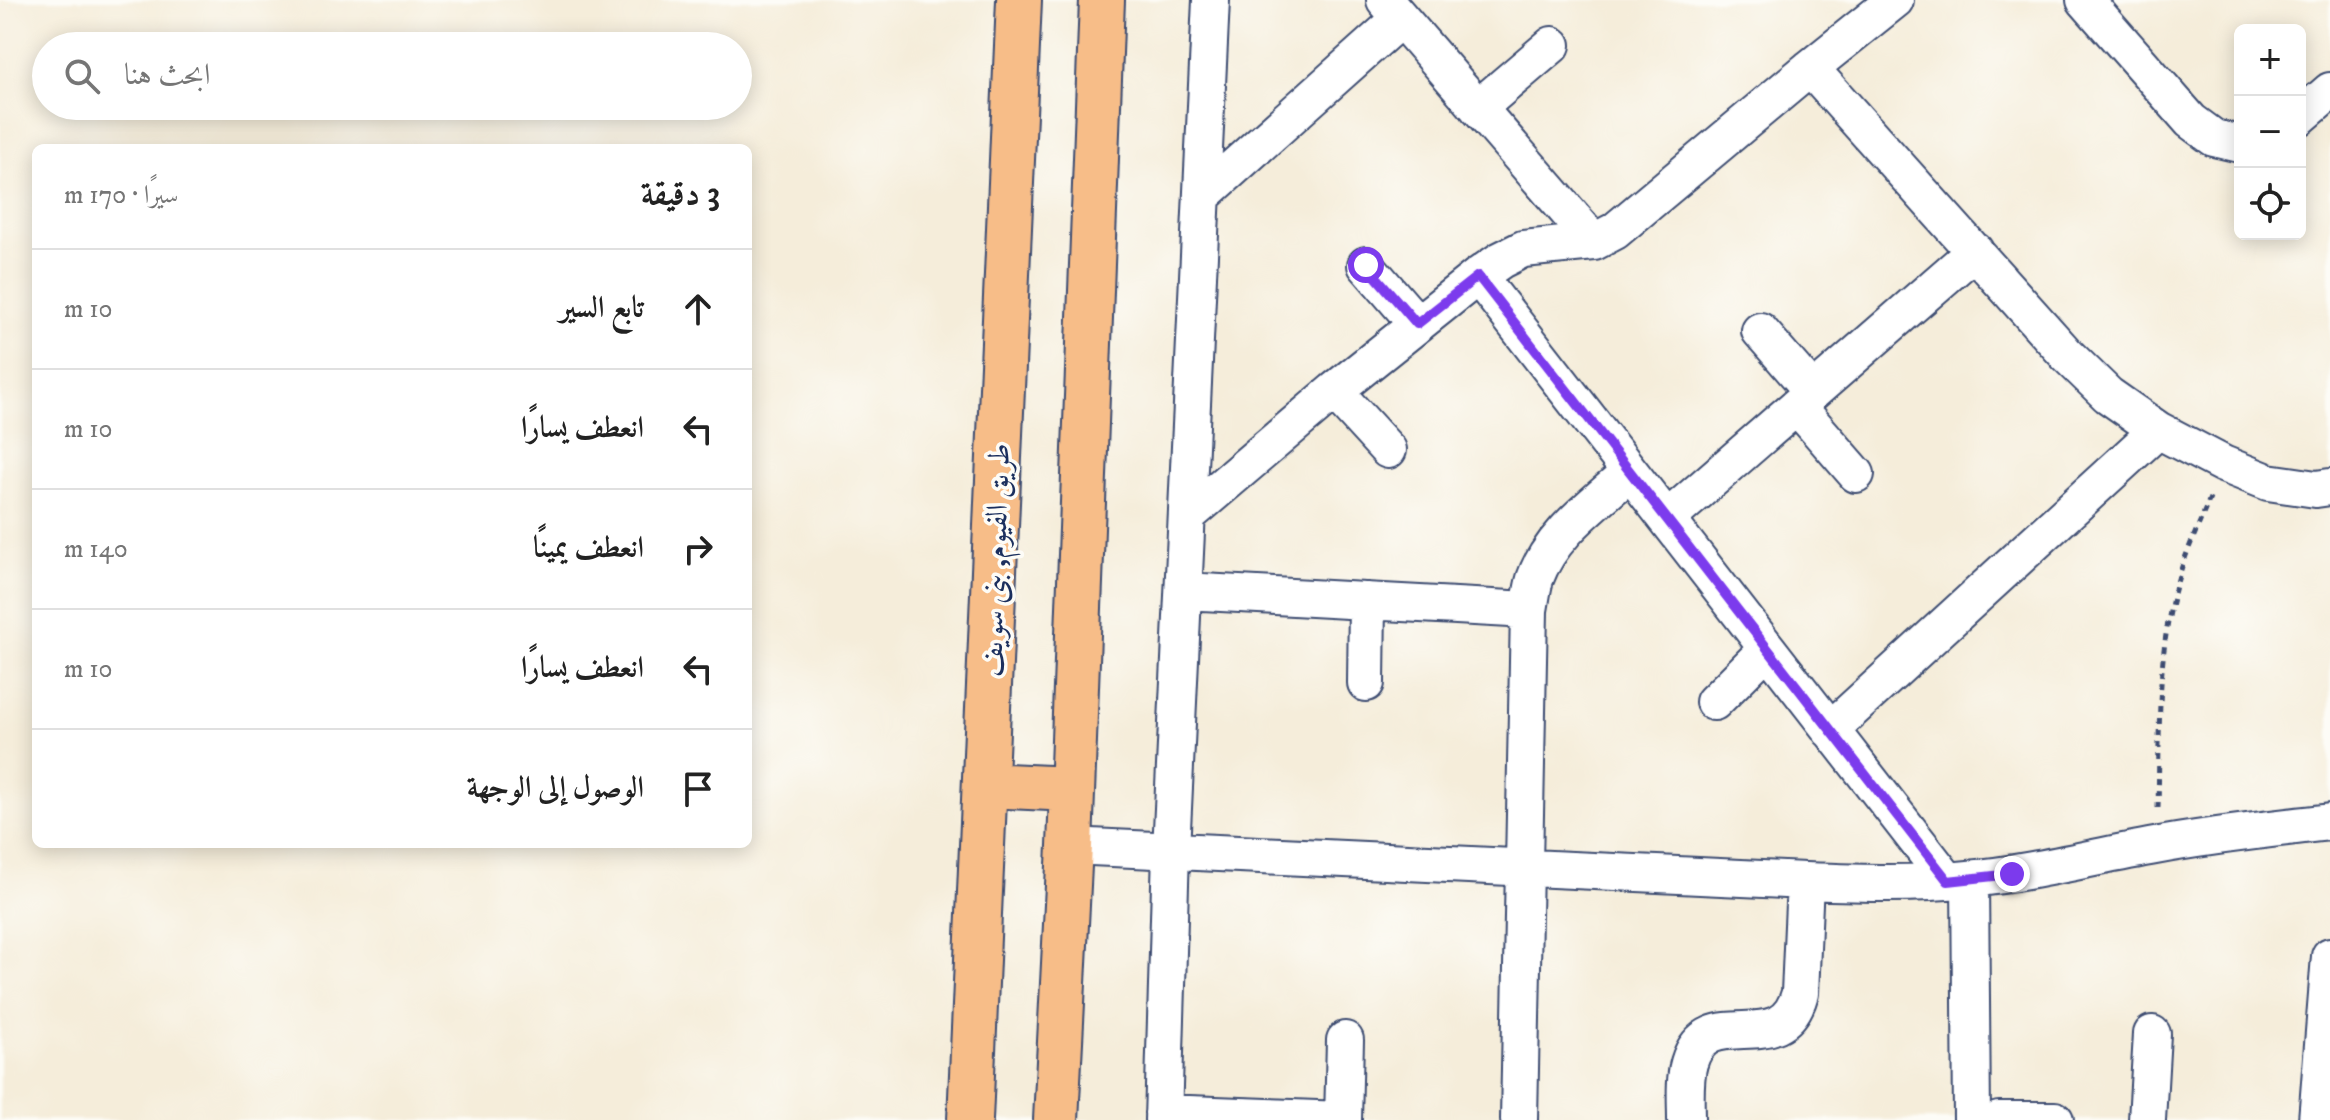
<!DOCTYPE html>
<html lang="ar">
<head>
<meta charset="utf-8">
<style>
  :root { --surface:#fff; --page:#f6f6f6; --text:#222; --muted:#767676; --line:#e0e0e0 }
  body { margin:0; font-family:"IM FELL DW Pica",Amiri,serif; background:var(--page); color:var(--text); direction:rtl }
  .controls { position:absolute; right:24px; top:24px; display:grid; overflow:hidden; border-radius:12px; box-shadow:0 4px 20px #0003 }
  .controls button { width:72px; height:72px; display:grid; place-items:center; padding:0; border:0; border-bottom:2px solid var(--line); background:var(--surface); color:var(--text); font:40px sans-serif }
  .stop { position:absolute; width:24px; height:24px; margin:-18px; border:6px solid #7c3aed; border-radius:50%; background:#fff }
  .stop.end { background:#7c3aed; border-color:#fff; box-shadow:0 2px 8px #0008 }
  .list { margin:0; padding:0; list-style:none }
  h2 { display:flex; justify-content:space-between; align-items:center; height:104px; margin:0; padding:0 32px; font-size:34px }
  h2 small { font-size:26px; font-weight:400; color:var(--muted) }
  .list li { display:grid; grid-template-columns:52px 1fr auto; gap:24px; align-items:center; box-sizing:border-box; height:120px; padding:0 32px; border-top:2px solid var(--line) }
  .list b { display:block; font-size:30px; white-space:nowrap }
  .list em { font-size:26px; font-style:normal; color:var(--muted) }
  .icon { flex:none; width:44px; height:44px; fill:none; stroke:currentColor; stroke-width:2; stroke-linecap:round; stroke-linejoin:round }
  .map { position:relative; flex:none; width:2330px; height:1120px; overflow:hidden; direction:ltr }
  .search { position:absolute; background:var(--surface); box-shadow:0 4px 20px #0003; left:32px; top:32px; width:720px; height:88px; display:flex; align-items:center; gap:20px; box-sizing:border-box; padding:0 28px; border-radius:44px; color:var(--muted); font-size:30px }
  .panel { position:absolute; background:var(--surface); box-shadow:0 4px 20px #0003; left:32px; top:144px; width:720px; height:704px; border-radius:12px; direction:rtl }
  .map>svg:first-child { display:block }
  .lines { fill:none; stroke-linecap:round; stroke-linejoin:round }
  .minor-casing { stroke:#3c4c71; stroke-width:40 }
  .highway-casing { stroke:#3c4c71; stroke-width:48 }
  .path { stroke:#3c4c71; stroke-width:5; stroke-dasharray:6 6; stroke-linecap:butt }
  .minor { stroke:#fff; stroke-width:36 }
  .highway { stroke:#f7bd88; stroke-width:44 }
  .route { stroke:#7c3aed; stroke-width:10 }
  .labels { text-anchor:middle; stroke-width:7; stroke-linejoin:round; paint-order:stroke }
  .street-label { font-size:30px; fill:#1b2f5e; stroke:#fdfcf7 }
</style>
</head>
<body>
<div class="map">
<svg width="2330" height="1120" viewBox="0 0 2330 1120">
  <rect width="100%" height="100%" fill="#fdfcf7"/>
  <filter id="ink" filterUnits="userSpaceOnUse"><feTurbulence type="fractalNoise" baseFrequency=".0125" numOctaves="2"/><feDisplacementMap in="SourceGraphic" scale="16" xChannelSelector="R" yChannelSelector="G"/><feConvolveMatrix kernelMatrix="1 2 1 2 8 2 1 2 1" color-interpolation-filters="sRGB"/></filter>
  <filter id="wash" filterUnits="userSpaceOnUse"><feTurbulence type="fractalNoise" baseFrequency=".006" numOctaves="4" result="noise"/><feDisplacementMap in="SourceGraphic" scale="32" xChannelSelector="R" yChannelSelector="G"/><feGaussianBlur stdDeviation="1.8" result="paint"/><feColorMatrix in="noise" values="0 0 0 0 0 0 0 0 0 0 0 0 0 0 0 0 0 1.4 0 .05"/><feComposite in="paint" operator="in"/></filter>
  <g filter="url(#wash)">
    <rect width="100%" height="100%" fill="#f5edda"/>
  </g>
  <g filter="url(#ink)">
    <g class="lines">
      <!-- minor casing -->
      <g class="minor-casing">
        <path id="minor" d="M1385 0 1594 242
          M2085 0 2191 121 2214 138 2240 144
          M1810 68 2067 355 2108 395 2158 430 2223 464 2268 482 2316 489 2330 487
          M1478 108 1552 45
          M2300 117 2330 91
          M1202 196 1400 19
          M1366 265 1417 324
          M1478 276 1948 881
          M1760 331 1813 392
          M1334 391 1388 450
          M1797 406 1856 474
          M1187 516 1334 391 1478 276 1501 260 1523 249 1594 242 1615 231 1810 68 1895 0
          M1667 519 1975 251
          M1184 591 1529 610
          M1366 683 1367 601
          M1714 702 1767 649
          M1830 730 2158 430
          M1070 846 1805 881C1860 883 1915 885 1969 879 2032 873 2093 857 2155 846 2213 835 2272 829 2330 822
          M1970 879 1972 1120
          M1163 1113 1342 1120
          M1163 1120 1171 851 1211 0
          M1343 1120 1345 1040
          M1519 1120 1529 610C1531 600 1532 589 1535 579 1551 534 1596 503 1630 472
          M1686 1120C1686 1102 1684 1080 1689 1063 1708 998 1781 1063 1800 993L1805 881
          M1999 1120H2055
          M2147 1120 2152 1034
          M2317 1120 2330 956"/>
      </g>
      <!-- highway casing -->
      <g class="highway-casing">
        <path id="highway" d="M986 785 1071 789
          M970 1120 1019 0
          M1056 1120 1070 846 1102 0"/>
      </g>
      <!-- path -->
      <path class="path" d="M2158 808C2160 732 2156 653 2178 579 2186 552 2199 525 2210 498"/>
      <!-- minor -->
      <use href="#minor" class="minor"/>
      <!-- highway -->
      <use href="#highway" class="highway"/>
    </g>
  </g>
  <g class="lines" filter="url(#ink)">
    <!-- route -->
    <path class="route" d="M1366 265 1417 324 1478 276 1948 881 2012 874"/>
  </g>
  <g class="labels">
    <!-- street labels -->
    <g class="street-label">
      <text transform="translate(995 560) rotate(-88)" y="10">طريق الفيوم, بنى سويف</text>
    </g>
  </g>
</svg>
<div class="controls">
<button>+</button>
<button>−</button>
<button><svg class="icon" aria-label="locate" viewBox="0 0 24 24"><circle cx="12" cy="12" r="6"/><path d="M12 2v4M12 18v4M2 12h4M18 12h4"/></svg></button>
</div>
<div class="stop" style="left:1366px;top:265px"></div>
<div class="stop end" style="left:2012px;top:874px"></div>
<div class="search"><svg class="icon" aria-label="search" viewBox="0 0 24 24"><circle cx="10" cy="10" r="6"/><path d="M15 15l6 6"/></svg>ابحث هنا</div>
<section class="panel">
<h2>3 دقيقة<small>سيرًا · 170 m</small></h2>
<ul class="list">
<li><svg class="icon" aria-label="ahead" viewBox="0 0 24 24"><path d="M12 20V5M6 11l6-6 6 6"/></svg><div><b>تابع السير</b></div><em>10 m</em></li>
<li><svg class="icon" aria-label="left" viewBox="0 0 24 24"><path d="M17 20v-9H6M10 6l-5 5 5 5"/></svg><div><b>انعطف يسارًا</b></div><em>10 m</em></li>
<li><svg class="icon" aria-label="right" viewBox="0 0 24 24"><path d="M7 20v-9h11M14 6l5 5-5 5"/></svg><div><b>انعطف يمينًا</b></div><em>140 m</em></li>
<li><svg class="icon" aria-label="left" viewBox="0 0 24 24"><path d="M17 20v-9H6M10 6l-5 5 5 5"/></svg><div><b>انعطف يسارًا</b></div><em>10 m</em></li>
<li><svg class="icon" aria-label="arrive" viewBox="0 0 24 24"><path d="M6 21V4h12l-3 4 3 4H6"/></svg><div><b>الوصول إلى الوجهة</b></div></li>
</ul>
</section>
</div>
</body>
</html>
